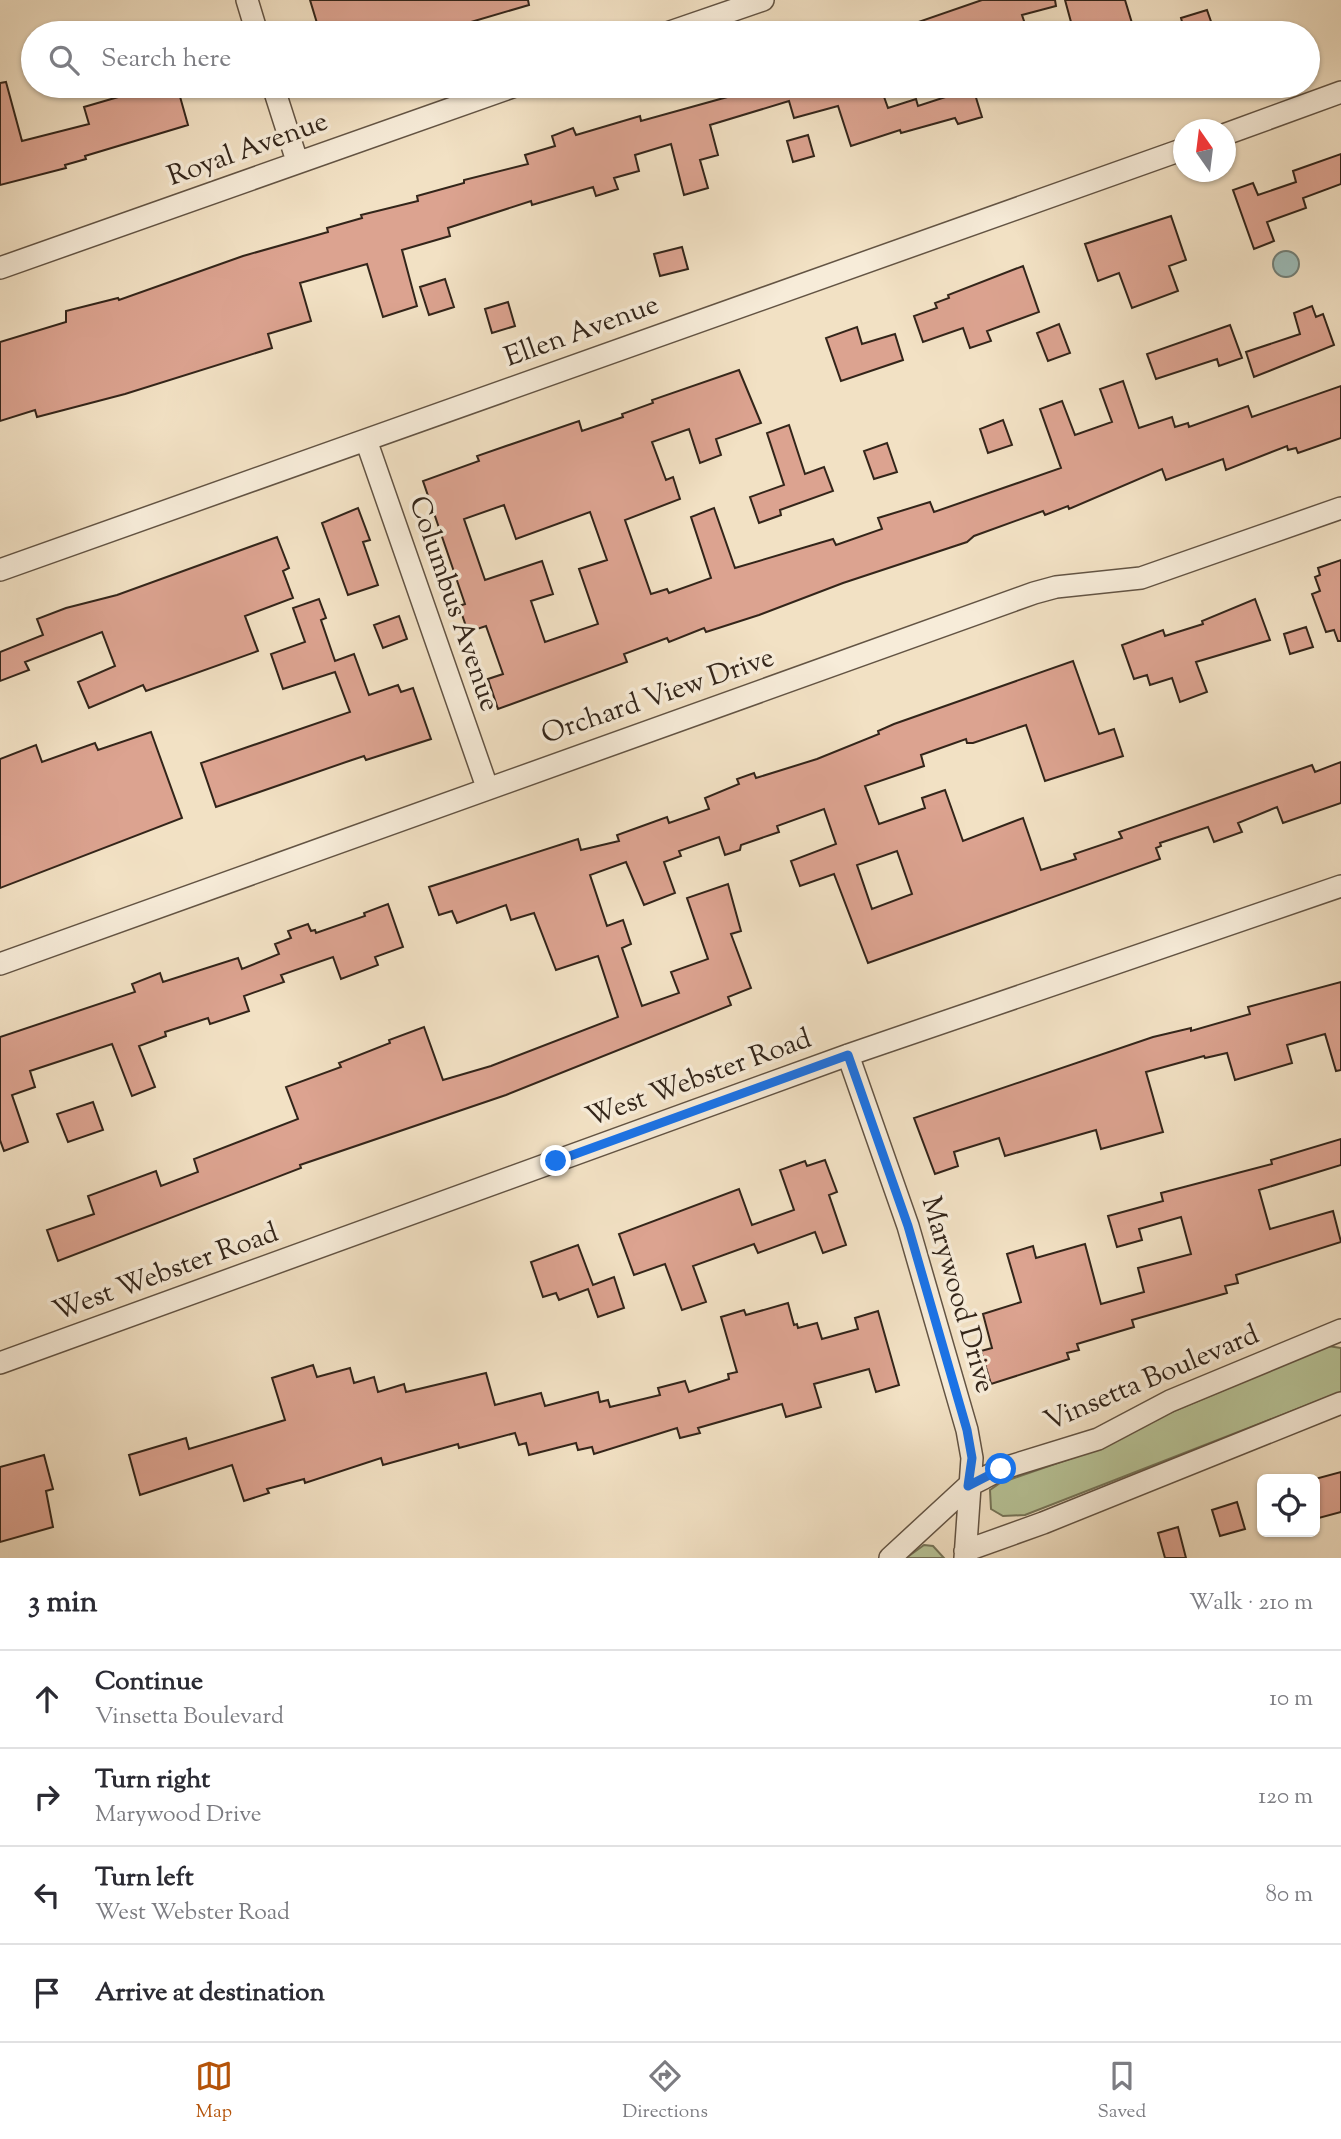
<!DOCTYPE html>
<meta charset="utf-8">
<style>
:root{--surface:#fff;--page:#f7f7f7;--text:#2b2b33;--muted:#7c7c81;--line:#e1e1e2;--accent:#b45309}
body{margin:0;font-family:"Sorts Mill Goudy",serif;background:var(--page);color:var(--text)}
.controls{position:absolute;right:21px;bottom:21px;display:grid;overflow:hidden;border-radius:10px;box-shadow:0 2px 5px #0004}
.controls button{width:63px;height:63px;display:grid;place-items:center;padding:0;border:0;border-bottom:2px solid var(--line);background:var(--surface);color:var(--text);font:35px sans-serif}
.compass{position:absolute;left:1173px;top:119px;width:63px;height:63px;border-radius:50%;background:var(--surface);box-shadow:0 2px 5px #0004;rotate:346deg}
.stop{position:absolute;width:21px;height:21px;margin:-16px;border:5px solid #1a73e8;border-radius:50%;background:#fff}
.stop.end{background:#1a73e8;border-color:#fff;box-shadow:0 2px 7px #0008}
.list{margin:0;padding:0;list-style:none}
h2{display:flex;justify-content:space-between;align-items:center;height:91px;margin:0;padding:0 28px;font-size:30px}
h2 small{font-size:23px;font-weight:400;color:var(--muted)}
.list li{display:grid;grid-template-columns:46px 1fr auto;gap:21px;align-items:center;box-sizing:border-box;height:98px;padding:0 28px;border-top:2px solid var(--line)}
.list b{display:block;font-size:26px;white-space:nowrap}
.list p{margin:0;font-size:23px;white-space:nowrap;color:var(--muted)}
.list em{font-size:23px;font-style:normal;color:var(--muted)}
.icon{flex:none;width:38px;height:38px;fill:none;stroke:currentColor;stroke-width:2;stroke-linecap:round;stroke-linejoin:round}
.map{position:relative;flex:none;width:1341px;height:1558px;overflow:hidden}
.search{position:absolute;background:var(--surface);box-shadow:0 2px 5px #0004;left:21px;right:21px;top:21px;height:77px;display:flex;align-items:center;gap:18px;box-sizing:border-box;padding:0 24px;border-radius:38px;color:var(--muted);font-size:26px}
.sheet{height:483px;background:var(--surface)}
nav{display:flex;justify-content:space-around;align-items:center;box-sizing:border-box;height:98px;border-top:2px solid var(--line);background:var(--surface);font-size:19px;color:var(--muted)}
nav a{display:grid;justify-items:center;gap:4px}
nav .on{color:var(--accent)}
.map>svg:first-child{display:block}
.green{fill:#b7c397;stroke:#757458;stroke-width:2}
.water{fill:#9cbcb9;stroke:#728079;stroke-width:2}
.building{fill:#dca390;stroke:#33251a;stroke-width:2;fill-rule:evenodd}
.lines{fill:none;stroke-linecap:round;stroke-linejoin:round}
.street-casing{stroke:#635444;stroke-width:24}
.street{stroke:#f7ecd9;stroke-width:21}
.route{stroke:#1a73e8;stroke-width:9}
.labels{text-anchor:middle;dominant-baseline:central;stroke-width:7;stroke-linejoin:round;paint-order:stroke}
.street-label{font-size:28px;fill:#33251a;stroke:#f7ecd9}
</style>
<div class="map">
<svg width="1341" height="1558" viewBox="0 0 1341 1558">
<rect width="100%" height="100%" fill="#f2e1c4"/>
<filter id="stains"><feTurbulence type="fractalNoise" baseFrequency=".00286" numOctaves="4"/><feColorMatrix values="0 0 0 0 .2 0 0 0 0 .09 0 0 0 0 .02 0 0 0 .5 -.17"/></filter>
<radialGradient id="worn" r=".72"><stop offset=".6" stop-color="#630" stop-opacity="0"/><stop offset="1" stop-color="#630" stop-opacity=".3"/></radialGradient>
<path class="green" d="M 1328,1346 L 1341,1348 L 1341,1392 L 1025,1515 L 1003,1516 L 991,1509 L 990,1490 L 1000,1483 L 1101,1448 L 1167,1414 Z
M 924,1545 L 933,1546 L 944,1558 L 906,1558 Z"/>
<path class="water" d="M1273 264a13 13 0 1 1 26 0a13 13 0 1 1-26 0Z"/>
<path class="building" d="M 310,0 L 528,0 L 529,5 L 454,27 L 456,33 L 320,33 Z
M 982,0 L 1055,0 L 1056,6 L 1022,15 L 1028,33 L 996,33 L 994,28 L 977,33 L 896,33 L 895,30 Z
M 1065,0 L 1125,0 L 1135,33 L 1074,33 Z
M 1207,10 L 1215,33 L 1185,33 L 1181,18 Z
M 6,82 L 22,141 L 89,124 L 84,107 L 156,86 L 177,86 L 188,125 L 85,156 L 86,159 L 65,165 L 66,168 L 0,185 L 0,83 Z
M 728,86 L 889,86 L 890,92 L 883,94 L 888,108 L 916,99 L 918,106 L 973,88 L 982,117 L 958,124 L 955,118 L 901,133 L 900,130 L 851,146 L 838,106 L 794,118 L 789,101 L 710,125 L 718,155 L 700,160 L 708,188 L 684,195 L 671,144 L 635,155 L 639,171 L 614,178 L 618,189 L 596,196 L 593,187 L 532,205 L 531,201 L 448,228 L 450,236 L 402,250 L 417,306 L 383,317 L 367,264 L 300,283 L 311,321 L 268,334 L 272,348 L 125,394 L 37,417 L 35,410 L 0,421 L 0,342 L 66,322 L 66,311 L 118,298 L 119,300 L 243,256 L 328,232 L 327,228 L 362,218 L 361,215 L 418,201 L 417,196 L 464,183 L 464,180 L 528,164 L 525,155 L 555,146 L 552,136 L 573,128 L 576,135 L 640,116 L 641,121 L 731,96 Z
M 808,135 L 814,156 L 793,162 L 787,141 Z
M 1341,154 L 1341,184 L 1303,198 L 1306,208 L 1267,222 L 1274,241 L 1254,249 L 1233,190 L 1253,183 L 1258,195 L 1296,182 L 1293,171 Z
M 1171,216 L 1186,260 L 1169,266 L 1178,291 L 1132,308 L 1119,273 L 1098,281 L 1085,244 Z
M 682,247 L 688,269 L 660,276 L 654,254 Z
M 1023,266 L 1039,312 L 987,331 L 991,341 L 970,348 L 963,328 L 923,342 L 914,316 L 937,308 L 935,303 L 949,298 L 948,295 Z
M 445,279 L 454,307 L 429,315 L 420,287 Z
M 508,302 L 515,326 L 492,333 L 485,309 Z
M 1312,306 L 1316,317 L 1323,314 L 1334,345 L 1254,377 L 1246,352 L 1300,334 L 1294,313 Z
M 1059,324 L 1070,353 L 1048,361 L 1037,333 Z
M 1230,325 L 1242,358 L 1219,366 L 1217,359 L 1156,379 L 1147,354 Z
M 857,327 L 862,344 L 895,334 L 903,360 L 841,381 L 826,338 Z
M 739,370 L 761,423 L 716,439 L 721,455 L 700,463 L 689,429 L 652,442 L 666,480 L 673,477 L 680,499 L 625,520 L 651,594 L 667,589 L 669,593 L 711,578 L 691,517 L 714,508 L 735,568 L 833,539 L 836,545 L 882,529 L 878,518 L 930,502 L 934,512 L 1061,468 L 1040,409 L 1062,401 L 1075,435 L 1112,422 L 1100,389 L 1123,381 L 1139,428 L 1172,417 L 1175,427 L 1188,423 L 1189,427 L 1248,406 L 1252,417 L 1341,386 L 1341,438 L 1298,453 L 1296,448 L 1288,450 L 1287,446 L 1226,470 L 1223,459 L 1166,480 L 1162,469 L 1069,509 L 1068,506 L 1045,515 L 1043,511 L 974,536 L 967,542 L 843,583 L 759,615 L 706,632 L 704,628 L 669,642 L 667,638 L 624,654 L 627,662 L 498,709 L 488,679 L 503,674 L 486,626 L 468,632 L 459,606 L 465,604 L 423,481 L 479,461 L 477,456 L 579,421 L 582,431 L 623,417 L 622,414 L 653,403 L 652,400 ZM 504,505 L 516,539 L 590,512 L 607,560 L 579,569 L 598,624 L 545,642 L 531,601 L 553,594 L 542,561 L 485,580 L 464,519 Z
M 1003,420 L 1012,445 L 988,453 L 980,429 Z
M 789,425 L 805,474 L 824,467 L 833,491 L 780,510 L 781,515 L 759,523 L 750,497 L 784,485 L 767,433 Z
M 887,443 L 897,472 L 874,479 L 864,451 Z
M 358,508 L 370,540 L 363,542 L 378,585 L 348,595 L 322,523 Z
M 277,537 L 289,568 L 283,571 L 293,598 L 245,616 L 258,651 L 146,691 L 143,685 L 89,708 L 78,682 L 115,666 L 102,632 L 25,662 L 29,670 L 0,681 L 0,652 L 43,635 L 37,619 L 66,608 L 117,595 Z
M 1341,560 L 1341,641 L 1338,641 L 1334,630 L 1326,632 L 1312,594 L 1320,591 L 1315,577 L 1320,575 L 1318,568 Z
M 319,599 L 326,618 L 321,620 L 335,661 L 354,654 L 369,695 L 398,685 L 401,692 L 413,688 L 431,739 L 366,760 L 364,756 L 349,761 L 216,807 L 201,763 L 350,712 L 335,672 L 283,689 L 271,654 L 305,642 L 293,608 Z
M 1255,599 L 1270,640 L 1196,662 L 1207,692 L 1180,702 L 1172,678 L 1150,685 L 1147,675 L 1134,679 L 1122,645 L 1163,630 L 1165,636 L 1203,624 L 1202,621 Z
M 399,616 L 407,639 L 383,648 L 374,625 Z
M 1306,627 L 1313,647 L 1290,654 L 1284,634 Z
M 1073,661 L 1099,734 L 1114,729 L 1123,756 L 1045,781 L 1026,725 L 973,743 L 967,743 L 966,739 L 921,755 L 924,766 L 865,786 L 879,824 L 925,808 L 922,798 L 945,790 L 963,841 L 1023,818 L 1041,870 L 1076,859 L 1074,854 L 1122,838 L 1119,832 L 1312,765 L 1315,772 L 1341,762 L 1341,803 L 1283,823 L 1277,807 L 1238,823 L 1242,832 L 1214,842 L 1208,827 L 1160,843 L 1161,846 L 1156,848 L 1160,859 L 868,963 L 834,874 L 800,886 L 791,861 L 836,844 L 824,809 L 777,826 L 779,832 L 741,845 L 740,850 L 725,855 L 719,837 L 679,851 L 681,856 L 664,862 L 675,893 L 644,905 L 626,862 L 590,875 L 607,926 L 623,920 L 631,944 L 622,948 L 642,1006 L 679,993 L 671,972 L 708,959 L 687,898 L 728,884 L 741,931 L 731,934 L 751,988 L 728,997 L 731,1005 L 506,1095 L 300,1165 L 301,1168 L 58,1261 L 47,1230 L 94,1214 L 88,1196 L 156,1171 L 161,1186 L 198,1172 L 194,1159 L 298,1119 L 286,1087 L 341,1067 L 339,1063 L 390,1043 L 389,1040 L 424,1027 L 443,1080 L 491,1066 L 618,1017 L 598,956 L 556,970 L 534,913 L 511,920 L 506,905 L 457,923 L 452,911 L 439,915 L 429,887 L 578,839 L 581,850 L 619,841 L 617,835 L 634,829 L 667,817 L 669,823 L 709,809 L 705,798 L 739,784 L 737,779 L 754,773 L 756,778 L 817,759 L 879,734 L 878,731 L 894,724 ZM 897,851 L 912,894 L 872,909 L 857,865 Z
M 151,732 L 182,818 L 0,888 L 0,759 L 36,745 L 42,762 L 95,743 L 98,750 Z
M 388,904 L 403,947 L 375,957 L 378,965 L 341,979 L 333,957 L 281,975 L 284,982 L 244,996 L 249,1011 L 210,1024 L 208,1018 L 165,1032 L 166,1036 L 139,1046 L 155,1087 L 132,1096 L 112,1044 L 30,1071 L 35,1087 L 12,1095 L 28,1142 L 4,1151 L 0,1140 L 0,1037 L 135,992 L 132,984 L 160,973 L 163,982 L 238,958 L 242,969 L 279,954 L 275,944 L 291,938 L 288,931 L 308,924 L 311,931 L 315,930 L 316,933 L 365,916 L 364,913 Z
M 1341,982 L 1341,1070 L 1336,1071 L 1325,1034 L 1287,1045 L 1292,1063 L 1235,1080 L 1227,1053 L 1205,1058 L 1204,1056 L 1146,1072 L 1163,1132 L 1101,1149 L 1096,1130 L 1005,1156 L 999,1138 L 954,1152 L 958,1166 L 935,1174 L 914,1118 L 1153,1037 L 1191,1028 L 1191,1031 L 1250,1014 L 1248,1007 Z
M 93,1102 L 103,1130 L 68,1142 L 57,1114 Z
M 1341,1139 L 1341,1165 L 1259,1190 L 1270,1229 L 1333,1211 L 1341,1242 L 1236,1275 L 1238,1283 L 1225,1286 L 1227,1293 L 1132,1320 L 1134,1327 L 1077,1344 L 1079,1350 L 1067,1353 L 1069,1359 L 991,1384 L 981,1351 L 992,1348 L 983,1314 L 1021,1302 L 1007,1254 L 1033,1246 L 1036,1258 L 1085,1244 L 1101,1304 L 1144,1292 L 1138,1268 L 1191,1254 L 1181,1217 L 1139,1229 L 1142,1240 L 1117,1247 L 1108,1216 L 1163,1201 L 1161,1193 L 1272,1164 L 1271,1160 Z
M 825,1160 L 837,1192 L 829,1195 L 846,1245 L 823,1253 L 815,1232 L 758,1253 L 754,1244 L 693,1266 L 706,1302 L 682,1310 L 665,1264 L 634,1275 L 619,1234 L 739,1189 L 752,1225 L 794,1210 L 780,1170 L 805,1161 L 807,1166 Z
M 578,1245 L 593,1285 L 614,1277 L 624,1308 L 598,1317 L 588,1289 L 559,1300 L 556,1293 L 543,1297 L 531,1262 Z
M 788,1303 L 794,1325 L 797,1324 L 798,1328 L 817,1323 L 822,1339 L 858,1329 L 855,1318 L 878,1311 L 899,1385 L 876,1392 L 869,1369 L 814,1384 L 821,1407 L 786,1417 L 782,1404 L 698,1428 L 700,1433 L 680,1438 L 677,1428 L 594,1454 L 592,1447 L 578,1450 L 576,1443 L 529,1455 L 526,1443 L 519,1445 L 515,1433 L 459,1448 L 458,1444 L 383,1465 L 381,1458 L 305,1483 L 304,1479 L 267,1489 L 269,1493 L 244,1501 L 232,1465 L 140,1495 L 129,1455 L 186,1438 L 189,1449 L 285,1420 L 272,1378 L 313,1365 L 317,1377 L 350,1368 L 354,1383 L 374,1377 L 378,1392 L 404,1384 L 406,1392 L 486,1373 L 495,1405 L 541,1393 L 545,1406 L 598,1392 L 600,1402 L 608,1400 L 610,1407 L 660,1395 L 658,1388 L 685,1381 L 689,1392 L 729,1379 L 728,1374 L 737,1372 L 721,1317 L 744,1310 L 746,1315 Z
M 44,1455 L 53,1489 L 46,1491 L 53,1527 L 0,1542 L 0,1467 Z
M 1341,1472 L 1341,1512 L 1315,1519 L 1315,1479 Z
M 1237,1502 L 1245,1529 L 1220,1536 L 1212,1510 Z
M 1178,1527 L 1186,1558 L 1165,1558 L 1158,1533 Z"/>
<g class="lines">
<defs>
<path id="street" d="M 247,0 L 257,33
M 667,33 L 763,0
M 273,86 L 297,161
M 1226,134 L 1341,92
M 0,268 L 515,86
M 366,440 L 487,787
M 0,570 L 1184,149
M 0,964 L 1034,593 L 1056,587 L 1141,578 L 1341,508
M 848,1055 L 908,1226 L 967,1430 L 972,1458 L 965,1558
M 0,1363 L 848,1055 L 1341,886
M 965,1551 L 1043,1523 L 1341,1403
M 890,1558 L 968,1486 L 984,1478 L 1001,1469 L 1098,1439 L 1170,1401 L 1341,1330"/>
</defs>
<use href="#street" class="street-casing"/>
<use href="#street" class="street"/>
</g>
<g class="lines">
<path class="route" d="M 556,1161 L 848,1055 L 908,1226 L 967,1430 L 972,1458 L 968,1486 L 1001,1469"/>
</g>
<g class="labels">
<g class="street-label">
<text transform="translate(248 150) rotate(-20)">Royal Avenue</text>
<text transform="translate(582 332) rotate(-20)">Ellen Avenue</text>
<text transform="translate(453 604) rotate(71)">Columbus Avenue</text>
<text transform="translate(658 697) rotate(-19)">Orchard View Drive</text>
<text transform="translate(699 1079) rotate(-20)">West Webster Road</text>
<text transform="translate(166 1273) rotate(-20)">West Webster Road</text>
<text transform="translate(957 1295) rotate(74)">Marywood Drive</text>
<text transform="translate(1152 1379) rotate(-23)">Vinsetta Boulevard</text>
</g>
</g>
<rect width="100%" height="100%" filter="url(#stains)"/>
<rect width="100%" height="100%" fill="url(#worn)"/>
</svg>
<div class="controls">
<button><svg class="icon" aria-label="locate" viewBox="0 0 24 24"><circle cx="12" cy="12" r="6"/><path d="M12 2v4M12 18v4M2 12h4M18 12h4"/></svg></button>
</div>
<svg class="compass" viewBox="-18 -18 36 36"><path d="M0-13l5 13h-10z" fill="#e53935"/><path d="M0 13l5-13h-10z" fill="#7c7c81"/></svg>
<div class="stop" style="left:1001px;top:1469px"></div>
<div class="stop end" style="left:556px;top:1161px"></div>
<div class="search"><svg class="icon" aria-label="search" viewBox="0 0 24 24"><circle cx="10" cy="10" r="6"/><path d="M15 15l6 6"/></svg>Search here</div>
</div>
<section class="sheet">
<h2>3 min<small>Walk · 210 m</small></h2>
<ul class="list">
<li><svg class="icon" aria-label="ahead" viewBox="0 0 24 24"><path d="M12 20V5M6 11l6-6 6 6"/></svg><div><b>Continue</b><p>Vinsetta Boulevard</p></div><em>10 m</em></li>
<li><svg class="icon" aria-label="right" viewBox="0 0 24 24"><path d="M7 20v-9h11M14 6l5 5-5 5"/></svg><div><b>Turn right</b><p>Marywood Drive</p></div><em>120 m</em></li>
<li><svg class="icon" aria-label="left" viewBox="0 0 24 24"><path d="M17 20v-9H6M10 6l-5 5 5 5"/></svg><div><b>Turn left</b><p>West Webster Road</p></div><em>80 m</em></li>
<li><svg class="icon" aria-label="arrive" viewBox="0 0 24 24"><path d="M6 21V4h12l-3 4 3 4H6"/></svg><div><b>Arrive at destination</b></div></li>
</ul>
</section>
<nav>
<a class="on"><svg class="icon" aria-label="map" viewBox="0 0 24 24"><path d="M3 6l6-2 6 2 6-2v14l-6 2-6-2-6 2zM9 4v14M15 6v14"/></svg>Map</a>
<a><svg class="icon" aria-label="directions" viewBox="0 0 24 24"><path d="M12 3l9 9-9 9-9-9zM9 14v-3h6M13 9l2 2-2 2"/></svg>Directions</a>
<a><svg class="icon" aria-label="saved" viewBox="0 0 24 24"><path d="M7 4h10v16l-5-4-5 4z"/></svg>Saved</a>
</nav>
